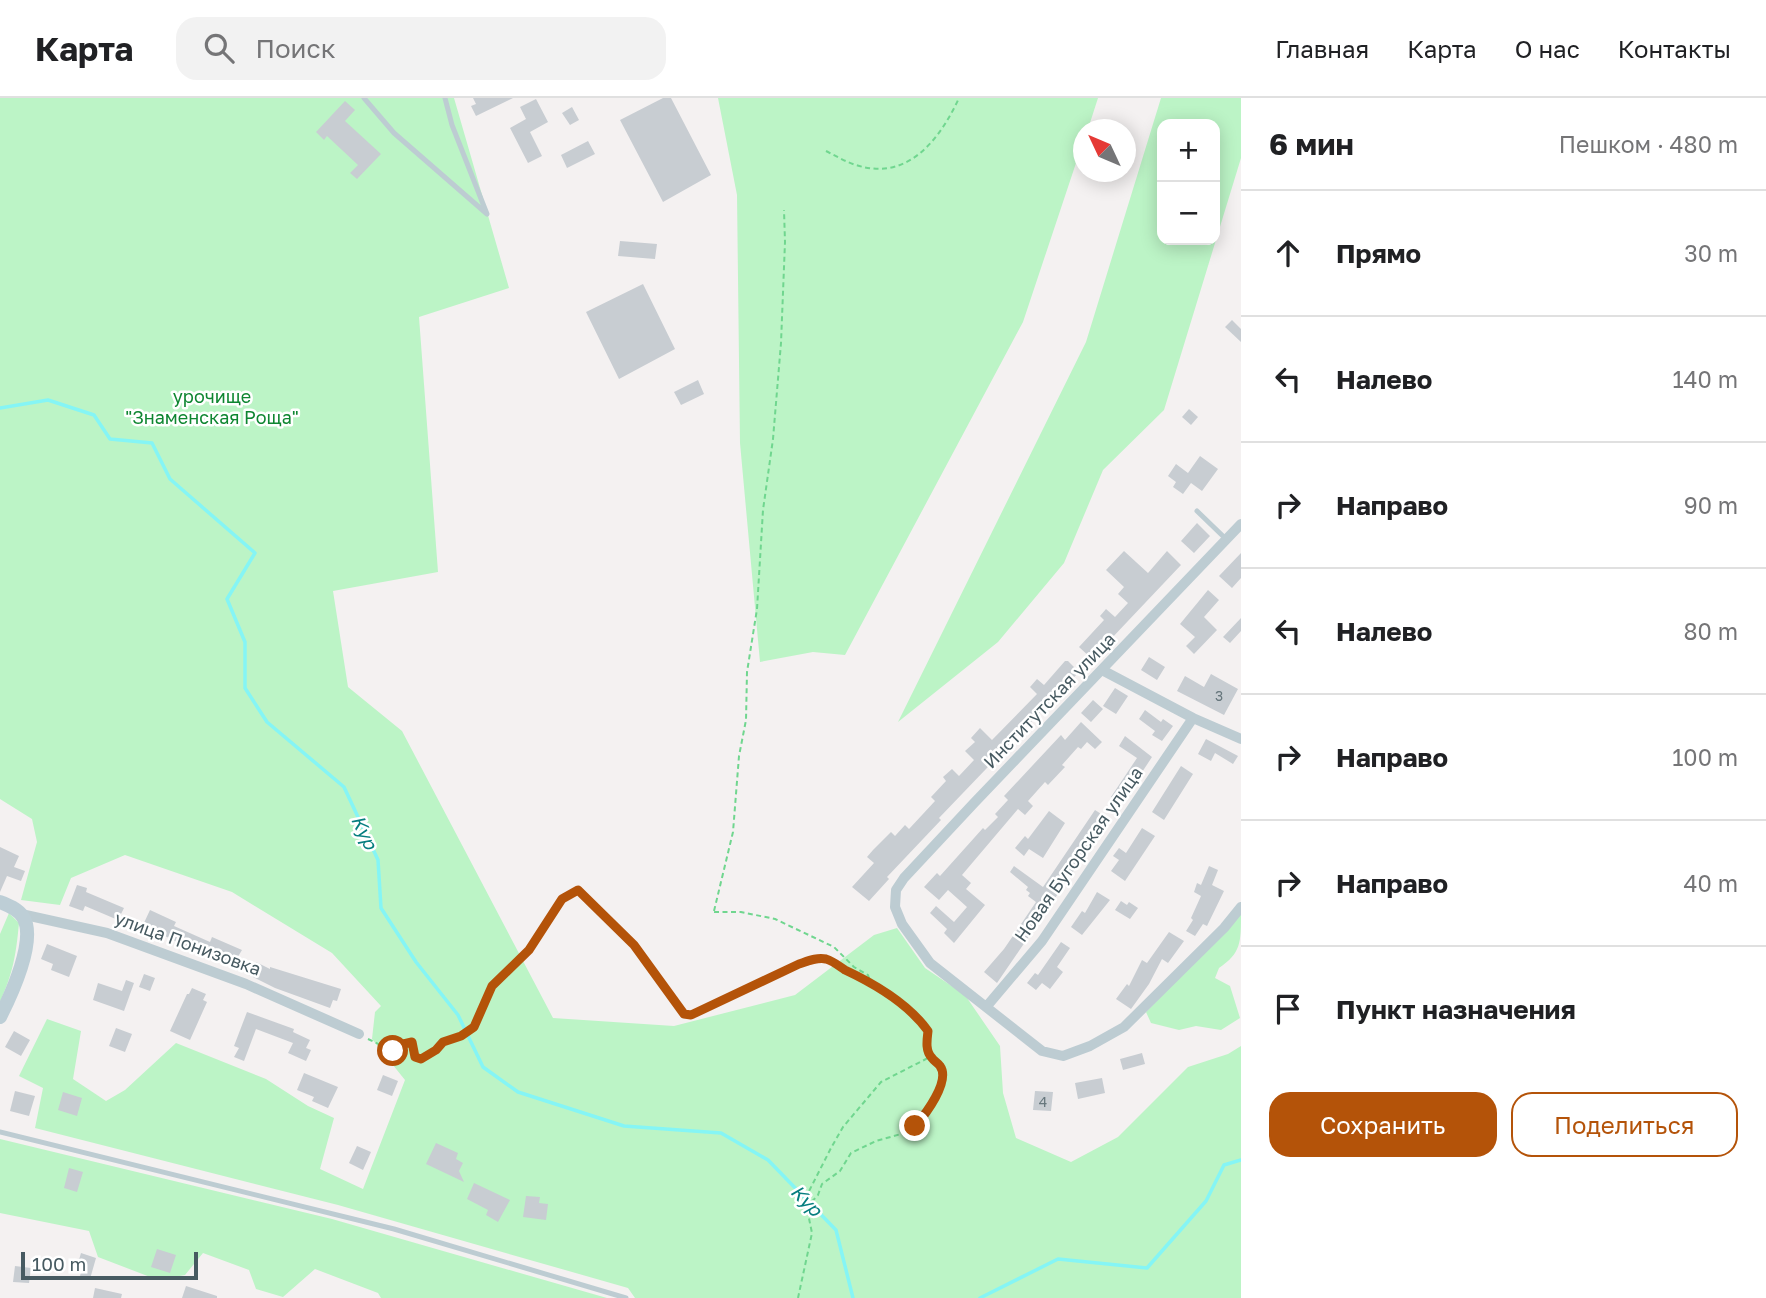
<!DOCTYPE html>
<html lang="ru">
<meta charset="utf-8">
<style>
:root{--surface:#fff;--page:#f2f2f2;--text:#202124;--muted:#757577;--line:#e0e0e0;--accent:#b45309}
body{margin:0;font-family:"Golos Text",sans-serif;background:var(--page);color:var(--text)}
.controls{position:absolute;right:21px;top:21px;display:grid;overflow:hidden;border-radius:14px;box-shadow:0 4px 18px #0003}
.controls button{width:63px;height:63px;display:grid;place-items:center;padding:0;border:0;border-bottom:2px solid var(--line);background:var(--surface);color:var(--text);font:35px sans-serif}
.compass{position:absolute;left:1073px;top:21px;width:63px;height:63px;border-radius:50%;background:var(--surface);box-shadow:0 4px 18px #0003;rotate:314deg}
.scale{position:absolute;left:21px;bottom:18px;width:177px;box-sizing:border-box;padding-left:7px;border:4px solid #475a61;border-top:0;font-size:19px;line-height:24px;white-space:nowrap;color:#475a61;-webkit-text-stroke:5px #fff;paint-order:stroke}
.stop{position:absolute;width:21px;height:21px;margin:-16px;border:5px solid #b45309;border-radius:50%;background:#fff}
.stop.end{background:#b45309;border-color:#fff;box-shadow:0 2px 7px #0008}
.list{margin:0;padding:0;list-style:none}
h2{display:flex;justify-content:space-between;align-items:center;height:91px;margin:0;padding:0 28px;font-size:30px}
h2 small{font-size:23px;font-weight:400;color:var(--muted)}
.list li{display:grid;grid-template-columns:46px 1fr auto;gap:21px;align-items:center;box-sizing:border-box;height:126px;padding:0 28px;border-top:2px solid var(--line)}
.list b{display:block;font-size:26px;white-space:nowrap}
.list em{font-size:23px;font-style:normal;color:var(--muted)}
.actions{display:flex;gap:14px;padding:21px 28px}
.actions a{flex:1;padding:16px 0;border:2px solid var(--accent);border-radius:21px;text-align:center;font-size:24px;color:var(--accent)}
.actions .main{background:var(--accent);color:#fff}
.icon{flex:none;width:38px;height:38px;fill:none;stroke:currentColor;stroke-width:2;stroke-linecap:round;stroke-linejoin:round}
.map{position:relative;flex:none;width:1241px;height:1200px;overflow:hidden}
header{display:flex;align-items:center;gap:42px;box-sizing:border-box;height:98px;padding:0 35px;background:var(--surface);border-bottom:2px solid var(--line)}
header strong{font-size:33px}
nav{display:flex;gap:38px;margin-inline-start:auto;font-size:24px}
.search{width:490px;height:63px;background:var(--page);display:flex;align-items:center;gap:18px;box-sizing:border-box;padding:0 24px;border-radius:21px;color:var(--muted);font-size:26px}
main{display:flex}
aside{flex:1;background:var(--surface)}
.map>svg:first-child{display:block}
.green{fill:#bcf4c6;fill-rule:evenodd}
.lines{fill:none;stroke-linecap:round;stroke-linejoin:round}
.stream{stroke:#85f5f5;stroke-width:3.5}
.building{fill:#c8cdd2}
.path{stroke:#70d68f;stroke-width:2;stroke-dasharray:5 3.5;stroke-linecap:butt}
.service{stroke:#bdccd2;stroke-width:5}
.minor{stroke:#bdccd2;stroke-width:10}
.secondary{stroke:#bdced6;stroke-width:14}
.route{stroke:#b45309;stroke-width:9}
.labels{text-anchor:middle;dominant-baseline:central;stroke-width:5;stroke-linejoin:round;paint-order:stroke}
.number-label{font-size:14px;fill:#67777d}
.park-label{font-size:18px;fill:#0e8631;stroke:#fff}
.street-label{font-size:18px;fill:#475a61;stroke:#fff}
.water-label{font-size:19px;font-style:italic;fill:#067e7f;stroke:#fff}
</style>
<header>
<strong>Карта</strong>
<div class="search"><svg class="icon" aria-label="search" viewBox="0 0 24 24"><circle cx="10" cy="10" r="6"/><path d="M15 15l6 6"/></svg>Поиск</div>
<nav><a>Главная</a><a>Карта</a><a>О нас</a><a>Контакты</a></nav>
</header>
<main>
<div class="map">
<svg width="1241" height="1200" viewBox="0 0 1241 1200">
<rect width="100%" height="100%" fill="#f4f1f1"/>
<path class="green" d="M 0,0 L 454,0 L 509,190 L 419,219 L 438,474 L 333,493 L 348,589 L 402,633 L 553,920 L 674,928 L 795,897 L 874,837 L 897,830 L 925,870 L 965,897 L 1000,948 L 1003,995 L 1016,1040 L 1071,1064 L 1118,1039 L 1188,969 L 1228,956 L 1241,948 L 1241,1200 L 635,1200 L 628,1190 L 338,1107 L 35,1030 L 43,990 L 19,978 L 47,921 L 81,933 L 73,981 L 106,1003 L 125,992 L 176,945 L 266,981 L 308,1008 L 334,1020 L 320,1071 L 363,1091 L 405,982 L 372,941 L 375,914 L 381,908 L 332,855 L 232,794 L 125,757 L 71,780 L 60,807 L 21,802 L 37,744 L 32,721 L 0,701 Z
M 718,0 L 1098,0 L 1088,31 L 1084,32 L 1083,44 L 1023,224 L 845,557 L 813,554 L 760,564 L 740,345 L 737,97 Z
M 1161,0 L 1241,0 L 1241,60 L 1164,312 L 1103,372 L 1064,465 L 998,544 L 898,624 L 1086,244 ZM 1162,26 L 1215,26 L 1215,142 L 1162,142 Z
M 9,815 L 19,825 C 16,857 13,875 0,904 L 0,836 Z
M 1241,815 C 1241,845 1241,855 1219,870 L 1215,880 L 1230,888 L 1240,920 L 1221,932 L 1196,928 L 1179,932 L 1151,925 L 1146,914 Z
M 0,1041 L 332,1121 L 607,1200 L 381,1200 L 378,1195 L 315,1171 L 283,1199 L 256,1191 L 249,1172 L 203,1155 L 185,1177 L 158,1182 L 98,1159 L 89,1133 L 0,1115 Z"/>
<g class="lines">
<path class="stream" d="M 0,310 L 48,302 L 94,317 L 110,341 L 152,345 L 170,381 L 255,455 L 227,501 L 245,544 L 245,590 L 267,624 L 344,689 L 378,762 L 381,810 L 416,864 L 458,917 L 483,969 L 518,994 L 624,1028 L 721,1035 L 768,1062 L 836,1132 L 853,1200
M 980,1200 L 1058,1161 L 1147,1170 L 1206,1103 L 1224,1067 L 1241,1062"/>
</g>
<path class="building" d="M 473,0 L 513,0 L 476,18 L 471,8 L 476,6 Z
M 663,0 L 671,0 L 711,77 L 663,104 L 620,22 Z
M 536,1 L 548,24 L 530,34 L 542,58 L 528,65 L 510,30 L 526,21 L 520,9 Z
M 345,3 L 355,12 L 345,23 L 381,56 L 357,81 L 350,75 L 358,67 L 327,38 L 324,42 L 316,34 Z
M 572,9 L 579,22 L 570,27 L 562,15 Z
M 588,43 L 595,56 L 567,70 L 561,57 Z
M 620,143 L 657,146 L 655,161 L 618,158 Z
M 643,186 L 675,251 L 619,281 L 586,214 Z
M 1232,222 L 1241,231 L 1241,244 L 1225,229 Z
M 698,282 L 704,296 L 681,307 L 674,294 Z
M 1189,311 L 1198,319 L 1191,327 L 1182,319 Z
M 1200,358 L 1218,371 L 1202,393 L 1191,385 L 1183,396 L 1173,389 L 1176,384 L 1168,378 L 1176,366 L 1188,375 Z
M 1197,425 L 1210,438 L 1194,455 L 1181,443 Z
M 1124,453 L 1148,475 L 1167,453 L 1181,467 L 1092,561 L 1079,549 L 1104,522 L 1100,518 L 1106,511 L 1115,519 L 1128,505 L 1118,496 L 1124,489 L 1106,472 Z
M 1241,455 L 1241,480 L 1232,490 L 1219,478 Z
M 1208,492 L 1219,502 L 1204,519 L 1217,532 L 1194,556 L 1186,548 L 1195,539 L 1180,526 Z
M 1241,520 L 1241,533 L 1230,545 L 1223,539 Z
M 1149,559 L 1165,569 L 1157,582 L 1141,572 Z
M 1065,563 L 1068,563 L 1079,574 L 939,720 L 941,722 L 887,779 L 889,781 L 869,803 L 852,789 L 874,765 L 867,759 L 873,752 L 891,734 L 895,738 L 905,727 L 909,731 L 935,703 L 931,699 L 946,683 L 943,679 L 952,671 L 959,678 L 974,662 L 965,653 L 975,644 L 971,640 L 980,630 L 992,642 L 1037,596 L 1030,589 L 1037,581 L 1044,587 Z
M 1211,576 L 1238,591 L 1224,617 L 1177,593 L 1185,578 L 1204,589 Z
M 1115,590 L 1128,598 L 1116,616 L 1103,608 Z
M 1093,602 L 1103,611 L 1091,624 L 1081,615 Z
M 1145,612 L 1161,624 L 1163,621 L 1173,628 L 1162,643 L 1152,637 L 1155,633 L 1139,621 Z
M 1081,624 L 1102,644 L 1095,651 L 1087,644 L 1081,651 L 1078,649 L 1062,667 L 1065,669 L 1048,687 L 1045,684 L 1028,703 L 1033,708 L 1025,717 L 1018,711 L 962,777 L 971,785 L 966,791 L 985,807 L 954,845 L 944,835 L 947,831 L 930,815 L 936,808 L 954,824 L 967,809 L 948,792 L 939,802 L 924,789 L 937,775 L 940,778 L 983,730 L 985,732 L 998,719 L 995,716 L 1008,702 L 1004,698 L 1061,637 L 1065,642 Z
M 1125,638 L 1152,659 L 1121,706 L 1111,699 L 1137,660 L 1119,648 Z
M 1206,641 L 1238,658 L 1233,666 L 1215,655 L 1211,663 L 1198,656 Z
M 1181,668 L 1193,676 L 1164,722 L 1152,714 Z
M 1095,712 L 1109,721 L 997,885 L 984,874 L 1004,851 L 1036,804 L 1028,798 L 1030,795 L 1026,792 L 1028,789 L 1010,774 L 1014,768 L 1043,789 Z
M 1049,713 L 1065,725 L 1043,760 L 1029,751 L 1024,758 L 1015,750 L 1025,738 L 1028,741 Z
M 1142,730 L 1155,738 L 1125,783 L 1111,773 L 1119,762 L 1113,758 L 1119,750 L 1126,755 Z
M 0,749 L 19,758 L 14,769 L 25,773 L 21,783 L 7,778 L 0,794 Z
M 1209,768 L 1218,772 L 1212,787 L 1224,793 L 1207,828 L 1203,826 L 1195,838 L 1186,833 L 1193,822 L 1191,820 L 1201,798 L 1194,794 L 1197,785 L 1201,787 Z
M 77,787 L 87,790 L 86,794 L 124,810 L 118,822 L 85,808 L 83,813 L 69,808 Z
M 1097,794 L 1110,802 L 1082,837 L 1071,829 L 1082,813 L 1085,815 Z
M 1121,803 L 1127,807 L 1129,804 L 1138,810 L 1130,821 L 1115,812 Z
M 150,812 L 176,824 L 174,828 L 210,844 L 212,839 L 242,852 L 236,862 L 228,857 L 226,862 L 197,850 L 195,853 L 143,827 Z
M 1169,834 L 1184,843 L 1168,865 L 1162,861 L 1149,886 L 1131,911 L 1116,901 L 1127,886 L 1129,888 L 1142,862 L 1147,865 Z
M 1061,844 L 1070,850 L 1057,869 L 1063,874 L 1050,891 L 1042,885 L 1036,892 L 1027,885 L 1035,875 L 1038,877 Z
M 47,846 L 77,858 L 69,879 L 51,872 L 53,866 L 41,861 Z
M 256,864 L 270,871 L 270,869 L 341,891 L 337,903 L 333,902 L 330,910 L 275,890 L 249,877 Z
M 144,876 L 155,880 L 150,893 L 139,889 Z
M 126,882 L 134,885 L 124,913 L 93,902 L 98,885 L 122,893 Z
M 192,890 L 206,896 L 203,902 L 207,904 L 190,942 L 170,933 L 187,896 L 189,896 Z
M 247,914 L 294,931 L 293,934 L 310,942 L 306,950 L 311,952 L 306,963 L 288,955 L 293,945 L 256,931 L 244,963 L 234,959 L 239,950 L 234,948 Z
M 116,930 L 132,936 L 125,954 L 109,948 Z
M 14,933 L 30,942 L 21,958 L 5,949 Z
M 1142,955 L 1145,966 L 1123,972 L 1120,961 Z
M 304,975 L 338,989 L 328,1010 L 312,1003 L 314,999 L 297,992 Z
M 383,977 L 398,983 L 392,998 L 377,992 Z
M 1102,980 L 1105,995 L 1078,1001 L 1075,985 Z
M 15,993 L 35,998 L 29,1018 L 10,1013 Z
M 1035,993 L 1053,994 L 1051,1013 L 1033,1012 Z
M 63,994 L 82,1000 L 77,1018 L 58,1012 Z
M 436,1045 L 458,1055 L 456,1061 L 463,1065 L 459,1073 L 464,1084 L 426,1066 Z
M 357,1048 L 371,1054 L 363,1072 L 349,1065 Z
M 69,1070 L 83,1074 L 77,1094 L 64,1090 Z
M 474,1085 L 510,1102 L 498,1124 L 486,1117 L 488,1112 L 467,1101 Z
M 526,1098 L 540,1099 L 539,1105 L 548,1106 L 546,1122 L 523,1119 Z
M 157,1151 L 176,1157 L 170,1175 L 151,1169 Z
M 81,1155 L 96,1160 L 90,1181 L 80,1178 L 81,1174 L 76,1172 Z
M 15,1168 L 31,1170 L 29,1185 L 13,1184 Z
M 186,1188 L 217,1198 L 217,1200 L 182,1200 Z
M 95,1190 L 122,1196 L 121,1200 L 93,1200 Z"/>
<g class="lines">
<path class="path" d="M 826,53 C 836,58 846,64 856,67 C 908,84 940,41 959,0
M 714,813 L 733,734 L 739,658 L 746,622 L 747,574 L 757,511 L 763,412 L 773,341 L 781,245 L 785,144 L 784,112
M 714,814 L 741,814 L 775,821 L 834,849 L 854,869 L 868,877 L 870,883
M 368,941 L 393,953 L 399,947 L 412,944 L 415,959 L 421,961 L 436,952 L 443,944 L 461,938 L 474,929 L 492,888 L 529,852 L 562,801 L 578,792 L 634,847 L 684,916 L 691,917 L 704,909 C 729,898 754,887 778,876 C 790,870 804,861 818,861 C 837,860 921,914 927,932 C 930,940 927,950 930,959 L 881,984 L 843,1029 L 831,1050 L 805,1101 L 812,1135 L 798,1200
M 806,1110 L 818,1097 L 822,1086 L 840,1073 L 851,1055 L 876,1043 L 901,1036 L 915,1028 L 927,1013 L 941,986 L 941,970 L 930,959"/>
<path class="service" d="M 364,0 L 394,35 L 487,116 L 452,27 L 445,0
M 1197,413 L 1227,442
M 0,1034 L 394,1131 L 626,1200"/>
<path class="minor" d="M 1241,426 L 975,704 L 904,780 L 896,792 L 895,809 L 902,826 L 930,865 L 1042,953 L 1063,958 L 1090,948 L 1124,929 L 1224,830 L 1241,809
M 1102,572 L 1193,620 L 1241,641
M 21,816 L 107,835 L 246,886 L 359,936
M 987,908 L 1042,843 L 1193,620"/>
<path class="secondary" d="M 0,804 C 8,807 18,811 23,819 C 37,841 11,897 0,919"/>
</g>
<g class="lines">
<path class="route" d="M 393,953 L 399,947 L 412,944 L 415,959 L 421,961 L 436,952 L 443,944 L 461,938 L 474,929 L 492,888 L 529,852 L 562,801 L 578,792 L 634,847 L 684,916 L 691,917 L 799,866 C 808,863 817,859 826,861 C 833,863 839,868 845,872 C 875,886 908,905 928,933 C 927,942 925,953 932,960 C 934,963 938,965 940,968 C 951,983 925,1017 915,1028"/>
</g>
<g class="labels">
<g class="number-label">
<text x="1219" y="597">3</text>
<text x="1043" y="1003">4</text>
</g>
<g class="park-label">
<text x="212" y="298">урочище<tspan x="212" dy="21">"Знаменская Роща"</tspan></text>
</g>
<g class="street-label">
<text transform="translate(1049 602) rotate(-46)">Институтская улица</text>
<text transform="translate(1078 756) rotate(-55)">Новая Бугорская улица</text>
<text transform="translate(188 845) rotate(20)">улица Понизовка</text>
</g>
<g class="water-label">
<text transform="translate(365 734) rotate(65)">Кур</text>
<text transform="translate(807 1102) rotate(46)">Кур</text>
</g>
</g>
</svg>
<div class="controls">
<button>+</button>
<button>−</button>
</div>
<svg class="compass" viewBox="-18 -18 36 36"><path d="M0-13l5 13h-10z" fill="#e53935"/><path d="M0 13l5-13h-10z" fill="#757577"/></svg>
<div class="scale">100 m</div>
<div class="stop" style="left:393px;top:953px"></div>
<div class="stop end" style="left:915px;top:1028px"></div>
</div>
<aside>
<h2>6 мин<small>Пешком · 480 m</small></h2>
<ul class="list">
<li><svg class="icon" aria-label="ahead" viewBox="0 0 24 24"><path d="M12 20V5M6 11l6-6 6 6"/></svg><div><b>Прямо</b></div><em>30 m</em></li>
<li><svg class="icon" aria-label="left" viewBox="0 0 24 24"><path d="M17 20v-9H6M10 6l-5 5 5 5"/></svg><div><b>Налево</b></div><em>140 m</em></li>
<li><svg class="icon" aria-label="right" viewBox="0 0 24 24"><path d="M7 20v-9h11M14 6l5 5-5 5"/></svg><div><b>Направо</b></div><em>90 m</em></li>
<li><svg class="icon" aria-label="left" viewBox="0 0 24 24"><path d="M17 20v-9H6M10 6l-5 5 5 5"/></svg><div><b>Налево</b></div><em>80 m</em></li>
<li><svg class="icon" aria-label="right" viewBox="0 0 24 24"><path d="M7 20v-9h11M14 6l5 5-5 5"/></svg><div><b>Направо</b></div><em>100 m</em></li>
<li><svg class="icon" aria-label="right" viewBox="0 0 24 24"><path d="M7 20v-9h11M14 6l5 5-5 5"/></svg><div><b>Направо</b></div><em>40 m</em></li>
<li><svg class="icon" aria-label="arrive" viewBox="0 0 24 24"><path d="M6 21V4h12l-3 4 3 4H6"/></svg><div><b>Пункт назначения</b></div></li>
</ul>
<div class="actions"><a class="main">Сохранить</a><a>Поделиться</a></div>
</aside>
</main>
